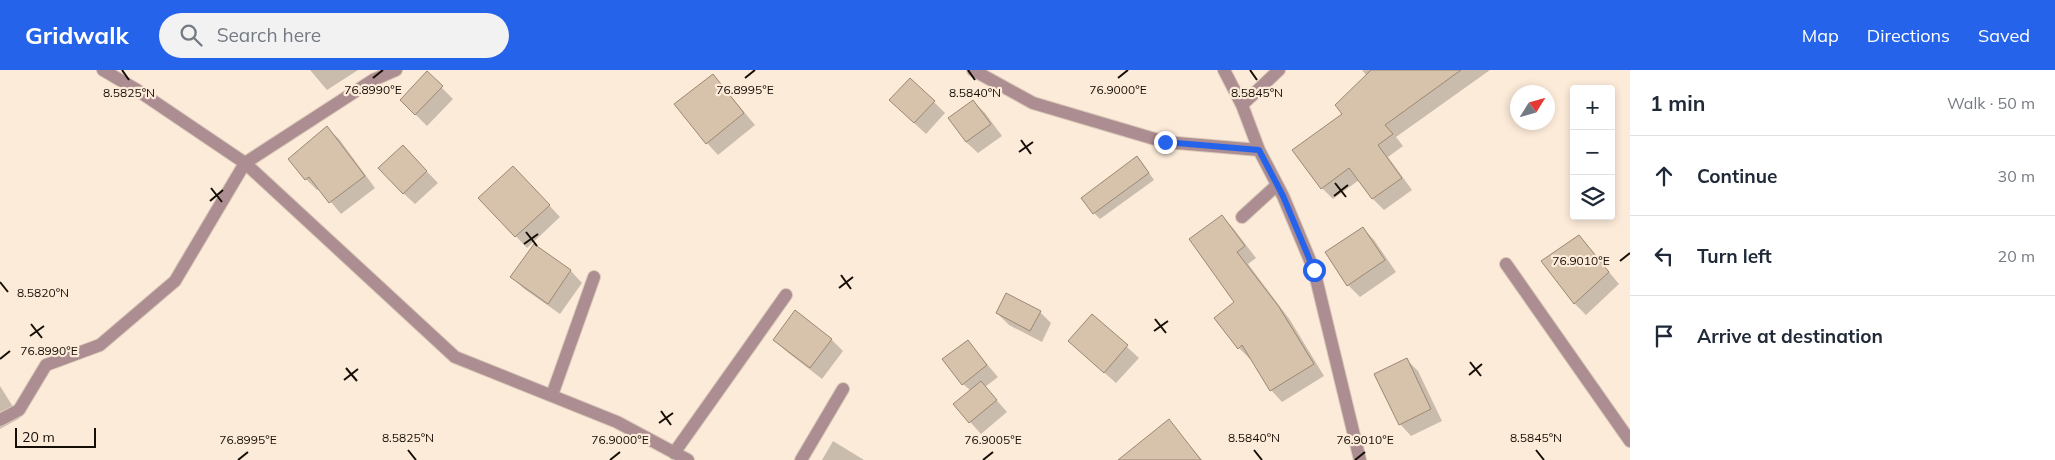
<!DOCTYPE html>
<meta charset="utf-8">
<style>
:root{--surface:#fff;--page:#f2f2f3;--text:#1f2937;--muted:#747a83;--line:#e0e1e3;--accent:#2563eb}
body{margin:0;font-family:Mulish,sans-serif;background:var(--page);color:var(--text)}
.controls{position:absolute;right:15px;top:15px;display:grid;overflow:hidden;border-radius:5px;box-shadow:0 2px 8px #0003}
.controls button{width:45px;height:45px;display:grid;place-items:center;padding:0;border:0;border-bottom:1px solid var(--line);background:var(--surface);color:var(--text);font:25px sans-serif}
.compass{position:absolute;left:1510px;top:15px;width:45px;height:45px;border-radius:50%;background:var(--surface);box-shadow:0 2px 8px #0003;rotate:53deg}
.scale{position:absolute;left:15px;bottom:12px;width:81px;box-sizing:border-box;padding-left:5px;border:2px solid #150e06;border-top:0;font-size:14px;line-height:18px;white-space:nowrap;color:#150e06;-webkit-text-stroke:4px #fdebd9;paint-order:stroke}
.stop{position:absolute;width:15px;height:15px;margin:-11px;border:4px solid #2563eb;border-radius:50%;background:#fff}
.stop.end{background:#2563eb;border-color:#fff;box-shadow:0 1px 5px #0008}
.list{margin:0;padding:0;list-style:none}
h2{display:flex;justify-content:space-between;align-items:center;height:65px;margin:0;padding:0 20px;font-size:21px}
h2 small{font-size:16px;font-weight:400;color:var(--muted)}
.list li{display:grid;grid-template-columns:32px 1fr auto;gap:15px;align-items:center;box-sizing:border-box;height:80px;padding:0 20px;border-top:1px solid var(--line)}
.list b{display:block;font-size:19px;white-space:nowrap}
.list em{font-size:16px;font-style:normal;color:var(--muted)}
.icon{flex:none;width:28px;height:28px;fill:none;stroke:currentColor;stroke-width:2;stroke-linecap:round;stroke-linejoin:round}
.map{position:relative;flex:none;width:1630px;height:390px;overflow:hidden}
header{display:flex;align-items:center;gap:30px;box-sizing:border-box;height:70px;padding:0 25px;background:var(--accent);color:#fff}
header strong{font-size:24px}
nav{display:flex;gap:28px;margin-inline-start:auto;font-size:18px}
.search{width:350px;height:45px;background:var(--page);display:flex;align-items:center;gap:12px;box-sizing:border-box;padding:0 18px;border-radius:28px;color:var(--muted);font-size:19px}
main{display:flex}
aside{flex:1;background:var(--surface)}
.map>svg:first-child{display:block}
.shadow{fill:#0003}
.building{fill:#d7c2ac;stroke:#9b8873}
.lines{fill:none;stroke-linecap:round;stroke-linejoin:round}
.minor-casing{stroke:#d8c8b7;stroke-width:14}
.minor{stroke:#ac8d91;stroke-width:12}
.route{stroke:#2563eb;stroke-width:6}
.ticks{fill:none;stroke:#150e06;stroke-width:2}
.ticks-label{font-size:12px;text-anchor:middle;fill:#150e06;stroke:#fdebd9;stroke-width:4.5;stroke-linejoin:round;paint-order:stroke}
</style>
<header>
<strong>Gridwalk</strong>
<div class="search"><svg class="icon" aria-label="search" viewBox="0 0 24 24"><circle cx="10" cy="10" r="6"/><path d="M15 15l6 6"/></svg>Search here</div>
<nav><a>Map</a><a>Directions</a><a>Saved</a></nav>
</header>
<main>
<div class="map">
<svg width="1630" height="390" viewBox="0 0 1630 390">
<rect width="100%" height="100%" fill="#fdebd9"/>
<path class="shadow" d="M 310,0 L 358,0 L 327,20 Z
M 1362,0 L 1490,0 L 1396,67 L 1403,76 L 1388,87 L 1412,120 L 1384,140 L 1373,129 L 1359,110 L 1333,129 L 1322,118 L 1344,45 L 1367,6 Z
M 427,3 L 453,29 L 427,56 L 401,30 Z
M 713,5 L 755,55 L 718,85 L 707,73 Z
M 973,31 L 985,43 L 1002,66 L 978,83 L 966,72 Z
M 934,32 L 945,43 L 926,64 L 902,42 Z
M 327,58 L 339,69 L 375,118 L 341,144 L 320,119 L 317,120 L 306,109 Z
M 414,88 L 438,113 L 415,134 L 403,123 Z
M 1143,94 L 1154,110 L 1100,149 L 1094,143 Z
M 525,109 L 560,147 L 527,178 L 480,128 Z
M 1222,146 L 1233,158 L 1256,188 L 1248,194 L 1290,250 L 1324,306 L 1282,332 L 1271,320 L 1252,288 L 1250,289 L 1239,278 L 1236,232 Z
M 1363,158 L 1374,170 L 1396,202 L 1360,227 L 1348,215 Z
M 1579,166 L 1619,214 L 1586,245 L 1575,234 L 1543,191 Z
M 534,176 L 571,201 L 582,213 L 560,244 L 523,218 L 512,207 Z
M 1040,242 L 1051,253 L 1042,272 L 1009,255 L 997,243 Z
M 1092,245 L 1139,288 L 1116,313 L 1081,282 Z
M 831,269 L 843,281 L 822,309 L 786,281 L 774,270 Z
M 967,271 L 998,307 L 985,317 L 1007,342 L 981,364 L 955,335 L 971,321 L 963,314 Z
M 1407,290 L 1418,301 L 1442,351 L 1411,366 L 1400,354 Z
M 0,316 L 20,348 L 0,359 Z
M 1168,351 L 1202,390 L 1123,390 Z
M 833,371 L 864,390 L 822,390 Z"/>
<path class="building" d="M 1371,0 L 1461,0 L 1385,55 L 1393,64 L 1378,75 L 1402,108 L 1372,129 L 1349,98 L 1321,119 L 1292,80 L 1342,44 L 1335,35 Z
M 427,1 L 443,16 L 415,45 L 400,30 Z
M 713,4 L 744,43 L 706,74 L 674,34 Z
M 910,8 L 935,31 L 914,53 L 889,30 Z
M 973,30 L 991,54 L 966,72 L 948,48 Z
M 327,56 L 365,106 L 329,133 L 309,107 L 305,110 L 288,89 Z
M 403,75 L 427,101 L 403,124 L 378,98 Z
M 1137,86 L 1149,103 L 1093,144 L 1081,128 Z
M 513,96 L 550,135 L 515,167 L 478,128 Z
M 1222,145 L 1245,176 L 1237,182 L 1279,237 L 1314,294 L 1270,321 L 1242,275 L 1238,279 L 1214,248 L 1234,232 L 1189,169 Z
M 1363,157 L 1385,190 L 1347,216 L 1325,182 Z
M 1579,165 L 1609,202 L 1574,234 L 1541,191 Z
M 534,174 L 571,200 L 548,234 L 510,207 Z
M 1006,223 L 1041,241 L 1030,261 L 996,243 Z
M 795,240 L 832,269 L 810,298 L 773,270 Z
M 1092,244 L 1128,275 L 1104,303 L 1068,271 Z
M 968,270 L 987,295 L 962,315 L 942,289 Z
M 1407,288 L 1431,339 L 1399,355 L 1374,304 Z
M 981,311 L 997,330 L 969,353 L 953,334 Z
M 1169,349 L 1201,390 L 1118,390 Z"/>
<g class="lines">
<defs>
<path id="minor" d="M 103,0 L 137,20 L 245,93 L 373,10 L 396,0
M 973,0 L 1033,33 L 1165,72 L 1259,80
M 1224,0 L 1242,35 L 1259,80 L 1283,126 L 1314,200 L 1360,390
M 1242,35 L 1279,0
M 1242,147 L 1277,115
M 1506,194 L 1630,371
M 552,325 L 594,207
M 0,350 L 19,340 L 46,295 L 100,275 L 175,211 L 245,93 L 455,287 L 617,352 L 688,390
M 674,383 L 786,225
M 801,390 L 843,319"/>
</defs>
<use href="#minor" class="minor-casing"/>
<use href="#minor" class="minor"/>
</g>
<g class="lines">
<path class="route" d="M 1165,72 L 1259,80 L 1283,126 L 1314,200"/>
</g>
<path class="ticks" d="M 122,0 L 129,10M 968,0 L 975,10M 1250,0 L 1257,10M 373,8 L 383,0M 745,8 L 755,0M 1118,8 L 1128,0M 1021,70 L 1031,84M 1019,82 L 1033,72M 1335,113 L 1346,127M 211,118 L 222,132M 1334,126 L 1348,115M 210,131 L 223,120M 526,162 L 537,176M 524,174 L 538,164M 1620,191 L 1630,183M 841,205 L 851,219M 0,212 L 8,222M 839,218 L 853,207M 1155,249 L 1166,263M 31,254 L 42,268M 1154,261 L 1168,251M 30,266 L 44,256M 0,289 L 10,281M 1470,292 L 1481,306M 346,298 L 357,311M 1469,305 L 1482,294M 344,310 L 358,299M 661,341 L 671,355M 659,353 L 673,343M 408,380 L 416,390M 1254,380 L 1262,390M 1536,380 L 1544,390M 238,390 L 248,382M 610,390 L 620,382M 983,390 L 993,382M 1355,390 L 1365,382"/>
<g class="ticks-label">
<text x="373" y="24">76.8990°E</text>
<text x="1118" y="24">76.9000°E</text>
<text x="745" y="24">76.8995°E</text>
<text x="129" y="27">8.5825°N</text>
<text x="975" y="27">8.5840°N</text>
<text x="1257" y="27">8.5845°N</text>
<text x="1581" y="195">76.9010°E</text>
<text x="43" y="227">8.5820°N</text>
<text x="49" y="285">76.8990°E</text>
<text x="408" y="372">8.5825°N</text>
<text x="1254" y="372">8.5840°N</text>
<text x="1536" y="372">8.5845°N</text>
<text x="248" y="374">76.8995°E</text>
<text x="620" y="374">76.9000°E</text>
<text x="993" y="374">76.9005°E</text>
<text x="1365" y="374">76.9010°E</text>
</g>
</svg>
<div class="controls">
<button>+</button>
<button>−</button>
<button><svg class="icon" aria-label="layers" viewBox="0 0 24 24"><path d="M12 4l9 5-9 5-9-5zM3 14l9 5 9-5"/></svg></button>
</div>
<svg class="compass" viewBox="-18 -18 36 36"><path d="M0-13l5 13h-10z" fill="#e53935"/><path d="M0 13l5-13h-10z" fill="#747a83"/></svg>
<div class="scale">20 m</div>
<div class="stop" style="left:1314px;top:200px"></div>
<div class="stop end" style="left:1165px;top:72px"></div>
</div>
<aside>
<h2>1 min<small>Walk · 50 m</small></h2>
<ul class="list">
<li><svg class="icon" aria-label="ahead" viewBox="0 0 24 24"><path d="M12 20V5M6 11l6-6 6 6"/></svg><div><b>Continue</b></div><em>30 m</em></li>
<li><svg class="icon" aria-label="left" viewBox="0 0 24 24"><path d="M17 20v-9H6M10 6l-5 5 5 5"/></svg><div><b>Turn left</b></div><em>20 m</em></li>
<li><svg class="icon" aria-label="arrive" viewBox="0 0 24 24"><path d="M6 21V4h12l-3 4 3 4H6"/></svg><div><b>Arrive at destination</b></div></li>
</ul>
</aside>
</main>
